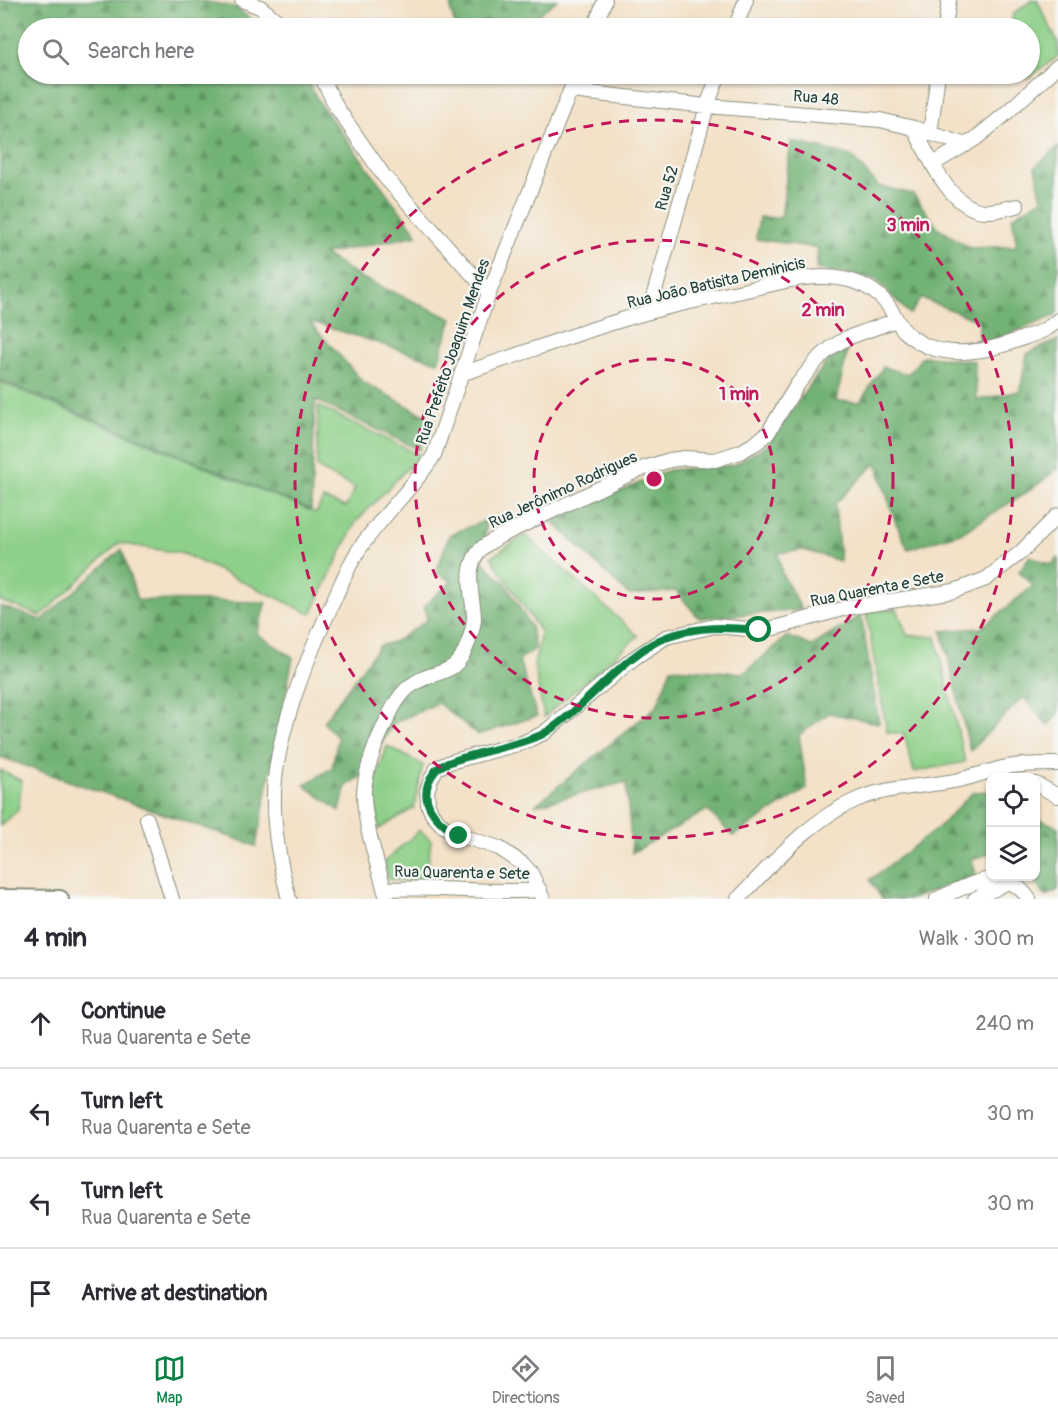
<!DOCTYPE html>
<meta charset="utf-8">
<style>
:root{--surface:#fff;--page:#f7f7f7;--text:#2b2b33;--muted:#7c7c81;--line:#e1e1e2;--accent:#0b8043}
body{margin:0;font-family:Pangolin,sans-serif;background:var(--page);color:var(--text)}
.controls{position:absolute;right:18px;bottom:18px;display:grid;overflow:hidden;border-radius:12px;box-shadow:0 2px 4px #0004}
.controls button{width:54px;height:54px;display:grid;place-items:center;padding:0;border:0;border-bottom:2px solid var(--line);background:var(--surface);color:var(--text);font:30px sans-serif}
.stop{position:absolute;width:18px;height:18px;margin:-14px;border:4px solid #0b8043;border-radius:50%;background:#fff}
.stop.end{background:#0b8043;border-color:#fff;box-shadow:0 2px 6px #0008}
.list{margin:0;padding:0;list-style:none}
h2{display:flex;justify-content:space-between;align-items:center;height:78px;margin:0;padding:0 24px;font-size:26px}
h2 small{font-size:20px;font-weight:400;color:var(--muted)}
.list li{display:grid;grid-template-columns:39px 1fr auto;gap:18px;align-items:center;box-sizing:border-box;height:90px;padding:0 24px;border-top:2px solid var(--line)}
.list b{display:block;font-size:22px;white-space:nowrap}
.list p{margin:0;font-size:20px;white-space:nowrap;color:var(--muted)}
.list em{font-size:20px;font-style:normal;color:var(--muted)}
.icon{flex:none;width:33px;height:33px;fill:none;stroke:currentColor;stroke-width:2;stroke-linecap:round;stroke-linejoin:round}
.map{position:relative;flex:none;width:1058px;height:899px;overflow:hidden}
.search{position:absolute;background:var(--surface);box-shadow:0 2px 4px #0004;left:18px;right:18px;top:18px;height:66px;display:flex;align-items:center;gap:15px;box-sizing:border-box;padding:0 21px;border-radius:33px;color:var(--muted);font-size:22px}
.sheet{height:438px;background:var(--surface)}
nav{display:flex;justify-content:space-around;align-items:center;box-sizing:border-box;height:84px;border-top:2px solid var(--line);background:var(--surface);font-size:16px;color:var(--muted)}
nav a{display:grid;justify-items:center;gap:3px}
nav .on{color:var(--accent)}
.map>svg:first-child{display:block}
.grass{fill:#8ed089;stroke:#56865e;stroke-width:1.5}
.forest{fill:url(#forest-firs);stroke:#487854;stroke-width:1.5}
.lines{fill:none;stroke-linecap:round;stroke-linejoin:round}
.minor-casing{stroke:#898f7e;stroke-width:16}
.major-casing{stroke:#898f7e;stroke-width:20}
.minor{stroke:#fff;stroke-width:14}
.major{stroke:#fff;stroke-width:16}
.route{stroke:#0b8043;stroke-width:8}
.ring{fill:none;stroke:#c2185b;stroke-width:3;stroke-dasharray:10 8}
.labels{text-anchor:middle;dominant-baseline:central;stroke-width:4.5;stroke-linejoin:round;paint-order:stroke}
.street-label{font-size:16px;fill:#1f3d34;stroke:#f6f6f2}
.centre{fill:#c2185b;stroke:#f6f6f2;stroke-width:3}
.ring-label{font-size:18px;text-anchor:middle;font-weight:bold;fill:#c2185b;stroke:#f6f6f2;stroke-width:4.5;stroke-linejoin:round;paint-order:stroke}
</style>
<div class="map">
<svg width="1058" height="899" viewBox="0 0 1058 899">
<defs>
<pattern id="forest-firs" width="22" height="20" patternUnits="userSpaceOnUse" patternTransform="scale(1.5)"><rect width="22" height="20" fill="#72b275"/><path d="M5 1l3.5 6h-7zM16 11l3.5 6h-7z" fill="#5d9261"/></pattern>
</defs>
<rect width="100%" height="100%" fill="#f6f6f2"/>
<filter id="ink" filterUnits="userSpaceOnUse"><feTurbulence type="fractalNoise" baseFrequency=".0167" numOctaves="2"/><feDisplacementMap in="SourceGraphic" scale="12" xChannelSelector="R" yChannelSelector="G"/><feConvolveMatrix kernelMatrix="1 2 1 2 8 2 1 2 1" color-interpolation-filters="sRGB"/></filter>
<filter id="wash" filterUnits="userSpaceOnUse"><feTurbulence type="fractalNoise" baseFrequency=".008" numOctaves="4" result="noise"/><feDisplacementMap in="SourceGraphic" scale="24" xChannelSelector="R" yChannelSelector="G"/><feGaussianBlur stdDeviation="1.35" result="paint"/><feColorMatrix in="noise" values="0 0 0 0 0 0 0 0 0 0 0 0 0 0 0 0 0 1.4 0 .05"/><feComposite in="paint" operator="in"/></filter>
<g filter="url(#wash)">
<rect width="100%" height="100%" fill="#f3e1c8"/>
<path class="grass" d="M 1032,0 L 1037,0 L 1058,43 L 1058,56 L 1027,79 L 1023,74 L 1030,74 L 1030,28 L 1011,28 L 1013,14 Z
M 0,382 L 316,513 L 323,499 L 346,507 L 355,488 L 317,468 L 318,406 L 420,455 L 356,522 L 311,614 L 184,554 L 119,543 L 41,616 L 0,601 Z
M 525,535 L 638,636 L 544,717 L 534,665 L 541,633 L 491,557 Z
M 897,609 L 907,635 L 936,637 L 965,762 L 914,772 L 904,734 L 887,732 L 866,612 Z
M 387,746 L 423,765 L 414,808 L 379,829 L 374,784 Z
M 0,770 L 22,781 L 18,810 L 0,826 Z
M 420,830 L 431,840 L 426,882 L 388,879 L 384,862 Z"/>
<path class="forest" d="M 0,0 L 197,0 L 235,7 L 262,28 L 28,28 L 28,74 L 303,74 L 321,105 L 418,235 L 324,254 L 360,277 L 452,319 L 438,362 L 309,321 L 363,382 L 428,417 L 420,450 L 315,400 L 311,510 L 0,380 Z
M 451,0 L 557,0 L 530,21 L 527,28 L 456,28 L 451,12 Z
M 791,141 L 851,156 L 878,186 L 913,194 L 938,228 L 970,248 L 1017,246 L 1012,217 L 1042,199 L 1035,167 L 1058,147 L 1058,310 L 1055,316 L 979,346 L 979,321 L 921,298 L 910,314 L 875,279 L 816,269 L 818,248 L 756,239 L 759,217 L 781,218 Z
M 1058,340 L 1058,469 L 1032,489 L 963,532 L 908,549 L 896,523 L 876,463 L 835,504 L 840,561 L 804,550 L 778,553 L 782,574 L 802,610 L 699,618 L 676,591 L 629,595 L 552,521 L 669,470 L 734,465 L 766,446 L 825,364 L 849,345 L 836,401 L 860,402 L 883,367 L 908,374 L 923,356 L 974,361 L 977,400 L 1020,391 L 1027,354 Z
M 487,520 L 482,561 L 505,583 L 531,627 L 535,649 L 519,660 L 537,716 L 478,735 L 438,703 L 394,723 L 362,776 L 346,786 L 340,811 L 304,785 L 332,768 L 338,738 L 323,722 L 379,646 L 396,641 L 427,620 L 424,606 L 452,581 L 436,573 L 449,535 Z
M 122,549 L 137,600 L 266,602 L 257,634 L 293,657 L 256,846 L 0,757 L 0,606 L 42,620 Z
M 1030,556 L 1051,565 L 1058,558 L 1058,715 L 1048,725 L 1023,697 L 970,751 L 942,631 L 981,628 L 1033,586 L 1019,571 Z
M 861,615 L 879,723 L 829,713 L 799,735 L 807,789 L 733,836 L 707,810 L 632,853 L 626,782 L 535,805 L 657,706 L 671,668 L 744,673 L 787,636 L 812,646 Z
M 990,791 L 990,853 L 972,860 L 976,875 L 911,899 L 882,899 L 870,880 L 939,827 L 973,792 Z
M 1036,818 L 1058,827 L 1058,890 L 1045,896 L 1033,880 L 1023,879 L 1021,877 L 1036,876 Z"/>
</g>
<g filter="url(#ink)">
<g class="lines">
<defs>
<path id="minor" d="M 242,0 L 260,7 L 286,28
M 594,28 L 605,0
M 735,28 L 746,0
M 945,28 L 949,0
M 320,74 L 337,108 L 384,176 L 489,293
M 571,91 L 707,106 L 880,120 L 914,128 L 966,145
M 914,128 C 928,155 949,208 984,211 C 994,212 1007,208 1017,206
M 930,134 L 938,74
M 933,164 L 975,139 L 1003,116 L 1058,66
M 649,312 L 707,106 L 719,74
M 464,373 C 525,353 586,329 649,312 C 679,303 711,298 742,291 C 774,284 811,272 844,279 C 865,283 884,295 894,315 C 897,321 903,331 910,336 C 944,363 990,351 1026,337 C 1038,333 1049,329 1058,320
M 1036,784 L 1058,796
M 147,819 L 172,899
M 384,889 C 436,886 488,894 540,890
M 289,899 C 280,865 273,831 274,796 C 275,735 307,659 332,604 C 340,587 347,568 358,551 C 380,517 412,490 434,455 L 489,293 L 577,74
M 387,899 C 379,868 363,823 364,791 C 366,768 374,747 384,726 C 390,713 397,697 409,687 C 433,667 455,681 468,643 C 471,635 474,625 474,617 C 473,594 463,570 480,550 C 484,545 493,541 498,537 L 638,470 L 670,460 L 685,458 L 715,460 L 740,452 L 756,443 L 768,433 L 797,385 L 818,359 L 832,347 L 847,338 L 891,322 L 894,318
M 543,899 L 531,873 L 523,864 L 499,848 L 459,835 L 443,826 L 432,814 L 428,804 L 427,791 L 431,779 L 437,768 L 450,762 L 522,743 L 544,733 L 634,658 L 666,637 L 715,626 L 759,630 L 774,628 L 846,608 L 954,591 L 986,579 L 1020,553 L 1058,515
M 738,899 C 773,863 809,820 856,800 C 888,786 926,787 959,780 C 971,777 983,773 995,770 C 1015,764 1037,764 1058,764
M 937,899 C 971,885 1003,862 1029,899
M 975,899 L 1010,881"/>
<path id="major" d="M 0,898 L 60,899"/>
</defs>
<use href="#minor" class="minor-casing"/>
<use href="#major" class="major-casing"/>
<use href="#minor" class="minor"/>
<use href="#major" class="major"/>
</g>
</g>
<g class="lines" filter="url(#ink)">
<path class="route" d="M 459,836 C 435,821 413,798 436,770 C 447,757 521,746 543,734 C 585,710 624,652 669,636 C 700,626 726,627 759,630"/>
</g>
<g class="ring">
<circle cx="654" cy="479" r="120"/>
<circle cx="654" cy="479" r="239"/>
<circle cx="654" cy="479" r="359"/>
</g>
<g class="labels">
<g class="street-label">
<text transform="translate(816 98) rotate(5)">Rua 48</text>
<text transform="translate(667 188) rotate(-74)">Rua 52</text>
<text transform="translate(716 283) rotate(-13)">Rua João Batisita Deminicis</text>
<text transform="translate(453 352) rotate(-71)">Rua Prefeito Joaquim Mendes</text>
<text transform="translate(563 490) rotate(-25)">Rua Jerônimo Rodrigues</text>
<text transform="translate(877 589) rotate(-11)">Rua Quarenta e Sete</text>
<text transform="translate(462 873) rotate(1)">Rua Quarenta e Sete</text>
</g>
</g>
<circle cx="654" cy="479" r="9" class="centre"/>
<g class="ring-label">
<text x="908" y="231">3 min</text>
<text x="823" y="316">2 min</text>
<text x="739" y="400">1 min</text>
</g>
</svg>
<div class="controls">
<button><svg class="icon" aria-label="locate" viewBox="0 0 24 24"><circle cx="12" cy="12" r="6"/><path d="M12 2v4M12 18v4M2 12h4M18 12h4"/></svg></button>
<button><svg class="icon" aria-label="layers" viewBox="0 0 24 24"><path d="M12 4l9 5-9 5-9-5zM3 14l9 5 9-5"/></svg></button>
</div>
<div class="stop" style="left:759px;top:630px"></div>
<div class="stop end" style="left:459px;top:836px"></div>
<div class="search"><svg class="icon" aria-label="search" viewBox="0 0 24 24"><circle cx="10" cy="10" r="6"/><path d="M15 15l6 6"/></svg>Search here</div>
</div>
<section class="sheet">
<h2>4 min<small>Walk · 300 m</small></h2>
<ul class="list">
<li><svg class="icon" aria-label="ahead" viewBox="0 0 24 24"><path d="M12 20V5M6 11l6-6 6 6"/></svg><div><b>Continue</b><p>Rua Quarenta e Sete</p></div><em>240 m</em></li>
<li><svg class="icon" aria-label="left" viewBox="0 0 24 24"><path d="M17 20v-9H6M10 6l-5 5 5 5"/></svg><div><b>Turn left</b><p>Rua Quarenta e Sete</p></div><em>30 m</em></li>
<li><svg class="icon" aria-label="left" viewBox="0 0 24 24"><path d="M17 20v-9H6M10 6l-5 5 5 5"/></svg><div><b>Turn left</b><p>Rua Quarenta e Sete</p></div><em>30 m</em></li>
<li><svg class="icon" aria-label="arrive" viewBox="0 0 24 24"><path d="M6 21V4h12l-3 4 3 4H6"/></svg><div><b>Arrive at destination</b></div></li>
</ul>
</section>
<nav>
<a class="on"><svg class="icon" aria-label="map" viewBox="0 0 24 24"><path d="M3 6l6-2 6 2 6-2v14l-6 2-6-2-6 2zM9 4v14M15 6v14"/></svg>Map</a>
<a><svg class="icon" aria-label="directions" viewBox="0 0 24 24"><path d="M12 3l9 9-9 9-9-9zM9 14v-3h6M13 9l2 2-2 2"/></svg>Directions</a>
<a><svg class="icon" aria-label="saved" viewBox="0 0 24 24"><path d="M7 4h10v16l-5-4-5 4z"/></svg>Saved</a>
</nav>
